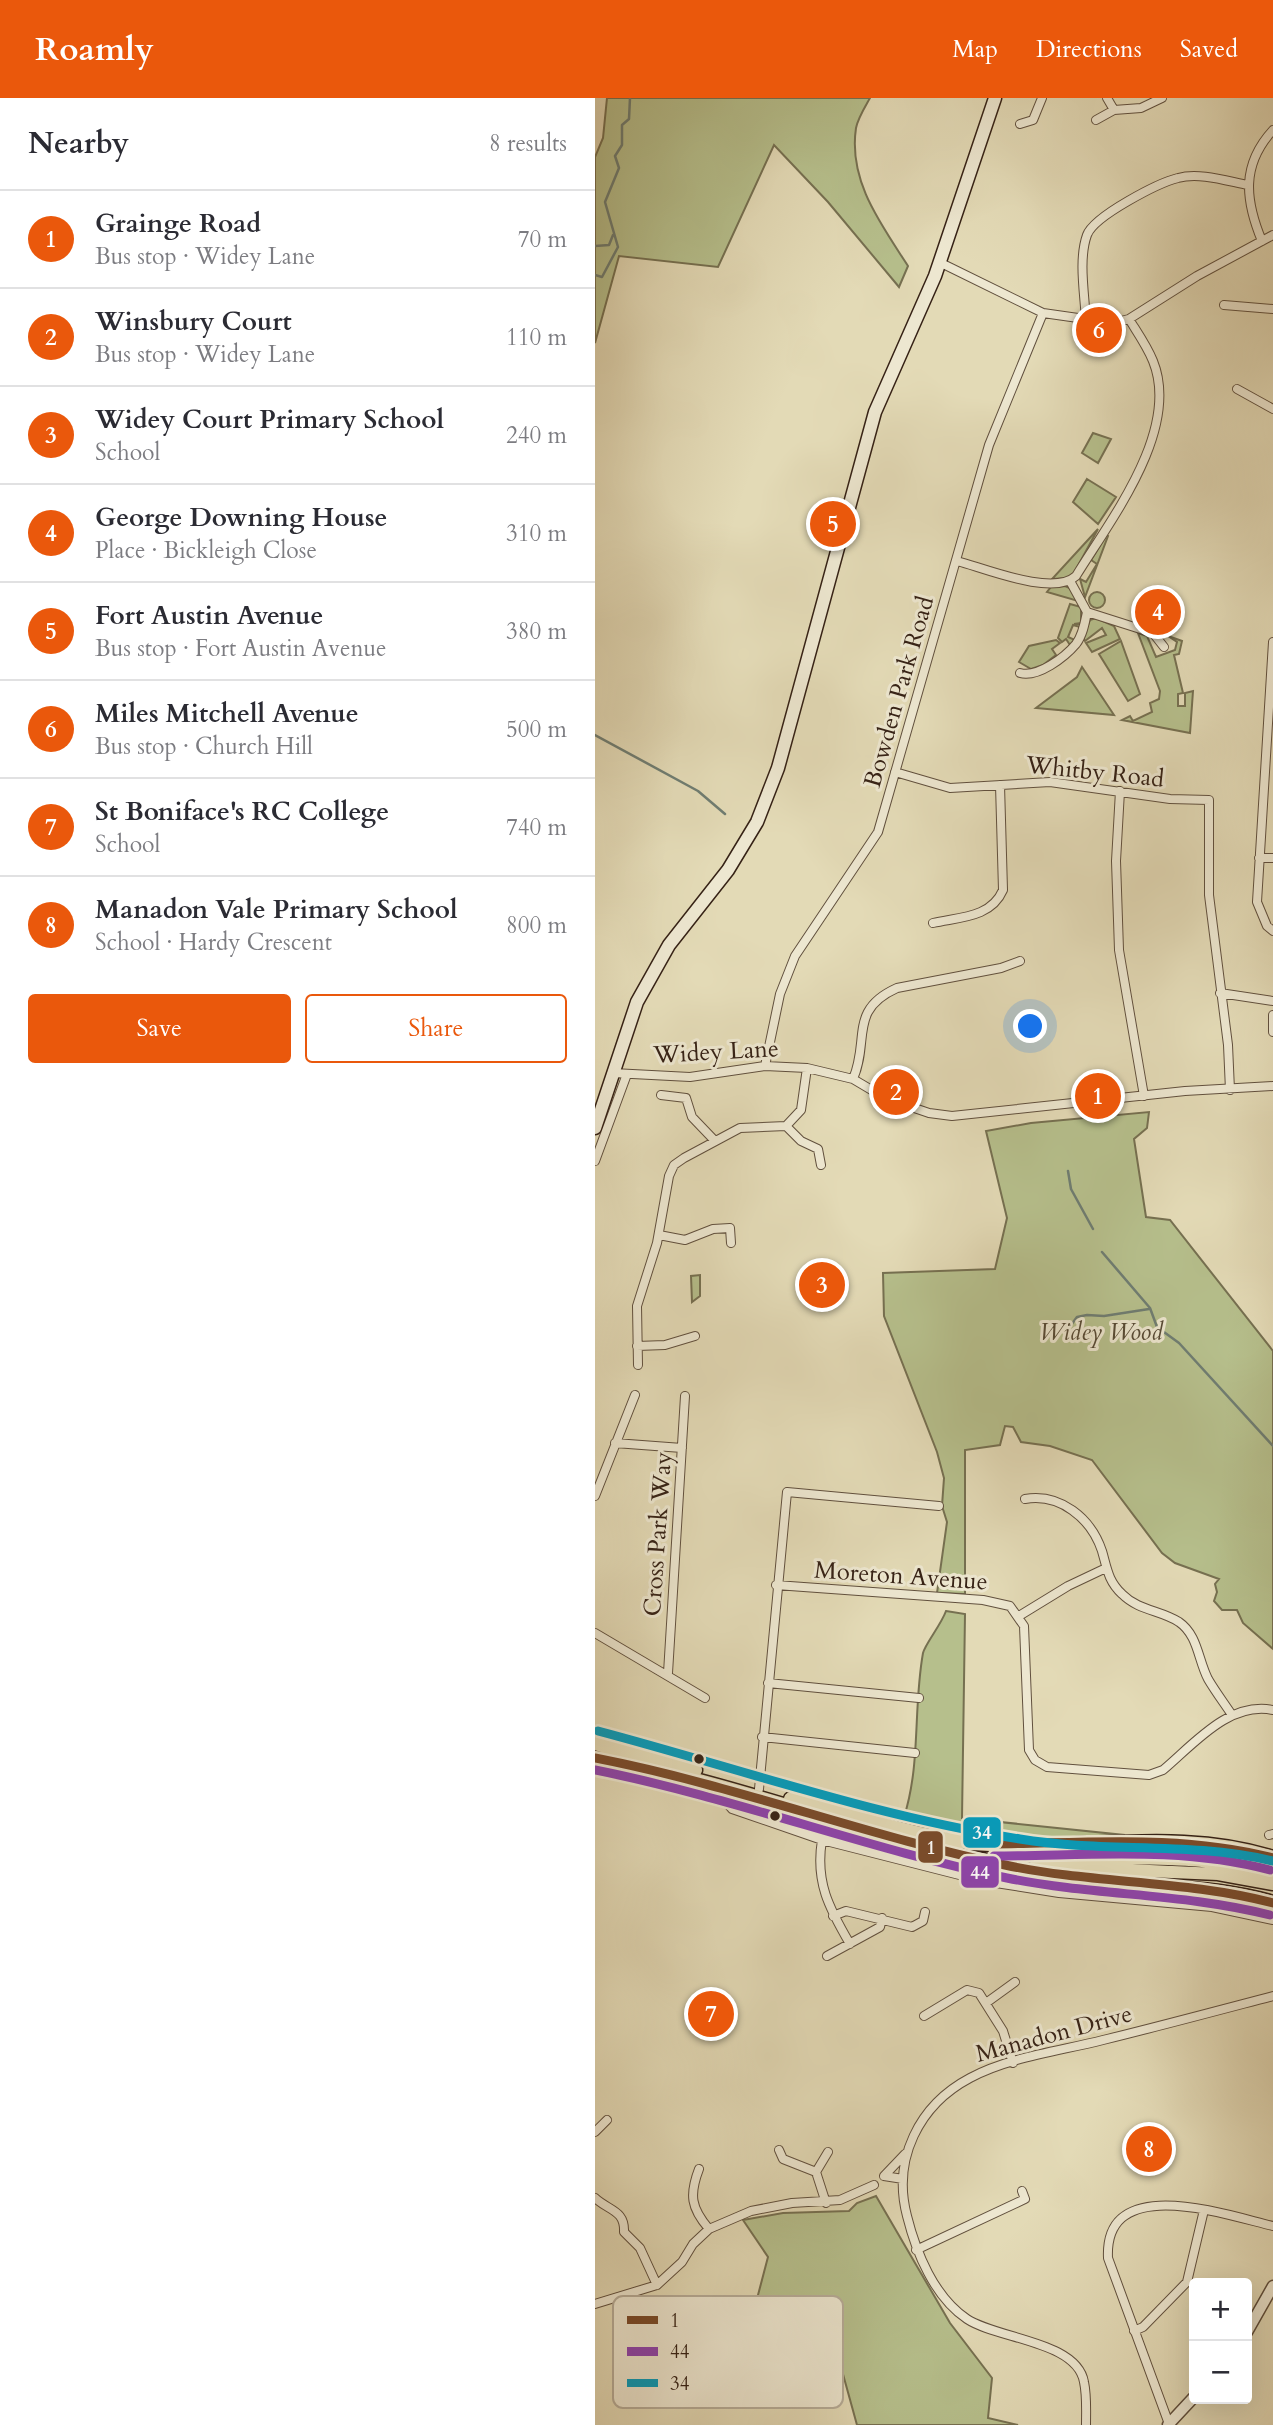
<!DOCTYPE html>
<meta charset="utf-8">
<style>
:root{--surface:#fff;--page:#f2f2f3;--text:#2b2b33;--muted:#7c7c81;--line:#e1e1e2;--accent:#ea580c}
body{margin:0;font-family:Cardo,serif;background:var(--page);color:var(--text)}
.controls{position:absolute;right:21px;bottom:21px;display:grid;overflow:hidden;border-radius:7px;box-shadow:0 7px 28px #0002}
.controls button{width:63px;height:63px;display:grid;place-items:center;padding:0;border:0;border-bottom:2px solid var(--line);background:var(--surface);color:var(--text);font:35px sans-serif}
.you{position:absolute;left:436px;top:929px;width:24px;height:24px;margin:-18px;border:5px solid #fff;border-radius:50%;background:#1a73e8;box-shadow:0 0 0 10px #1a73e833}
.badge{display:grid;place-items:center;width:46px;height:46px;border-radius:50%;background:var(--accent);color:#fff;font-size:23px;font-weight:700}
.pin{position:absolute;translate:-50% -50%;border:4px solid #fff;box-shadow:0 2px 7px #0006}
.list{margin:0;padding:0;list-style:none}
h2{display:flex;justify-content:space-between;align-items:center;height:91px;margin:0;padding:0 28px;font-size:30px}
h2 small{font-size:23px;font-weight:400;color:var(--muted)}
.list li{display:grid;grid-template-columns:46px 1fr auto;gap:21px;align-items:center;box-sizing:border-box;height:98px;padding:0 28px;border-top:2px solid var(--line)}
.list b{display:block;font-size:26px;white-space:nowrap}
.list p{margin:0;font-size:23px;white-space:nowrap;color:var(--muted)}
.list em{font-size:23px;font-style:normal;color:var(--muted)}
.actions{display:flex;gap:14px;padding:21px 28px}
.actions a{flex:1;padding:16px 0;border:2px solid var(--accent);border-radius:7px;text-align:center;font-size:24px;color:var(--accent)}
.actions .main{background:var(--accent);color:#fff}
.map{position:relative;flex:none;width:678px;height:2327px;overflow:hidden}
header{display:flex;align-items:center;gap:42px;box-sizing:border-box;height:98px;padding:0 35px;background:var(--accent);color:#fff}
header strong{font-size:33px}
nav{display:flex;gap:38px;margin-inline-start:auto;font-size:24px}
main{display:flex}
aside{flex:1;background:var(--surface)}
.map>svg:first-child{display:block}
.green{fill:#b6bf8c;stroke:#767051;stroke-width:2}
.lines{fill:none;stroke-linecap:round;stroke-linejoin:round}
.stream{stroke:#6f7d72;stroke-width:2.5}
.minor-casing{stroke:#61503e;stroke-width:10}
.tertiary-casing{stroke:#61503e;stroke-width:13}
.secondary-casing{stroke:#362216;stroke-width:15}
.primary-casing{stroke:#362216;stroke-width:15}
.trunk-casing{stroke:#362216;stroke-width:17}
.minor{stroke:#ede7d0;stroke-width:8}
.tertiary{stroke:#ede7d0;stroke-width:10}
.secondary{stroke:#ede7d0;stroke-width:12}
.primary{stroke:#e3dab6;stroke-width:12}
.trunk{stroke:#e3dab6;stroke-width:14}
.bus-1-casing{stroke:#ede7d0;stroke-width:14}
.bus-2-casing{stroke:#ede7d0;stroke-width:14}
.bus-3-casing{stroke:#ede7d0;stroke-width:14}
.bus-1{stroke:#7a4b2a;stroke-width:9}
.bus-2{stroke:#8e44ad;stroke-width:9}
.bus-3{stroke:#059cbc;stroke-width:9}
.bus-dot{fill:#362216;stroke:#ede7d0;stroke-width:2.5}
.labels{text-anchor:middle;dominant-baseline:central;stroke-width:6;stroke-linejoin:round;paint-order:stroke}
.street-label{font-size:24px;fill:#362216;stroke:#ede7d0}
.park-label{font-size:24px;font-style:italic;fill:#564934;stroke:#ede7d0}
.key{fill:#ede7d0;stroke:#b6ac98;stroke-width:2}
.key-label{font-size:19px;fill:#362216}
.line-badge{stroke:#ede7d0;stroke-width:2.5}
.badge-label{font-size:19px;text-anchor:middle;font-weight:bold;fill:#fff}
</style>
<header>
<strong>Roamly</strong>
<nav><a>Map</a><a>Directions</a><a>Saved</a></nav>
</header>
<main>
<aside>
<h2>Nearby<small>8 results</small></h2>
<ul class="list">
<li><span class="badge">1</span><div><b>Grainge Road</b><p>Bus stop · Widey Lane</p></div><em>70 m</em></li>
<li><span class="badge">2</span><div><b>Winsbury Court</b><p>Bus stop · Widey Lane</p></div><em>110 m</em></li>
<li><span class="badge">3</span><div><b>Widey Court Primary School</b><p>School</p></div><em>240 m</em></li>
<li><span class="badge">4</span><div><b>George Downing House</b><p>Place · Bickleigh Close</p></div><em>310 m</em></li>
<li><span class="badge">5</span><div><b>Fort Austin Avenue</b><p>Bus stop · Fort Austin Avenue</p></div><em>380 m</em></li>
<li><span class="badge">6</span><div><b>Miles Mitchell Avenue</b><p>Bus stop · Church Hill</p></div><em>500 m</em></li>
<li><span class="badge">7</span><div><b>St Boniface's RC College</b><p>School</p></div><em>740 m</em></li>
<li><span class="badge">8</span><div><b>Manadon Vale Primary School</b><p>School · Hardy Crescent</p></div><em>800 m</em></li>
</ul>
<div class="actions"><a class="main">Save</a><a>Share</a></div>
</aside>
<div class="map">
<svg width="678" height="2327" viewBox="0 0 678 2327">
<rect width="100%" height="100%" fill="#e3dab6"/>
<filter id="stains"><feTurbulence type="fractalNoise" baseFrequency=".00286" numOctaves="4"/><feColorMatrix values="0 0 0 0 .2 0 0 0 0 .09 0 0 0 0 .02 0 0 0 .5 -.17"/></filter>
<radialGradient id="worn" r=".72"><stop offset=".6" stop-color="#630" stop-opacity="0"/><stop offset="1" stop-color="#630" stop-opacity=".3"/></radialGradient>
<path class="green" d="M 12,0 L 275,0 C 270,9 263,20 261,30 C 253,83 286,126 313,168 L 304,189 L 233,104 L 179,47 L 123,169 L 24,158 L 0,245 L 0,59 L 8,40 Z
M 498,335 L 516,341 L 503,365 L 487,355 Z
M 492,381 L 521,399 L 503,426 L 478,404 Z
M 503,431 L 479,475 L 473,480 L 457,481 Z
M 511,437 L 513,438 L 490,499 L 485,481 L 491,484 L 502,466 L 496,462 Z
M 470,488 L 477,491 L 483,503 L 452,494 L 456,489 Z
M494 502a8 8 0 1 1 16 0a8 8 0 1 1-16 0Z
M 475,506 L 486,509 L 486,525 L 479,526 L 486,526 L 485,529 L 478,527 L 473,539 L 480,542 L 475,547 L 471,541 L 467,544 L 463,540 Z
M 501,520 L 519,528 L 525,541 L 497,554 L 491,545 L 511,537 L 507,530 L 490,543 L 488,539 L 495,522 Z
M 543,535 L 552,538 L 561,559 L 580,552 L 582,544 L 573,538 L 587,543 L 584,556 L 579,557 L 588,595 L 583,596 L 583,608 L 590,608 L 590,595 L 598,593 L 595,635 L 527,622 L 535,618 L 538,623 L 557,614 L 555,605 L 564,601 L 565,593 Z
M 461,542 L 465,545 L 457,551 L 461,557 L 448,567 L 436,571 L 424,564 L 434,548 Z
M 526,543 L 545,596 L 533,603 L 504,556 Z
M 487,569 L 519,617 L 441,610 L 482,579 Z
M 554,1014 L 552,1030 L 539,1041 L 551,1119 L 575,1122 L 678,1253 L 678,1551 L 648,1525 L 642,1512 L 627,1512 L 619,1503 L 622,1494 L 620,1486 L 624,1481 L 580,1465 L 567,1455 L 497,1362 L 455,1348 L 426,1344 L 418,1329 L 410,1328 L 405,1347 L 370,1352 L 370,1496 L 342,1495 L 352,1424 L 347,1408 L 349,1380 L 342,1354 L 289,1218 L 288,1175 L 400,1171 L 412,1120 L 391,1033 L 436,1025 Z
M 105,1177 L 105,1198 L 97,1204 L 96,1178 Z
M 351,1513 L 370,1516 L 367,1720 L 529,1737 L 528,1742 C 455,1742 377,1751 309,1719 C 326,1666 318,1610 328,1555 C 330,1546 346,1527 351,1513 Z
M 281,2098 L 355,2225 L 397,2280 L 393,2320 L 423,2327 L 262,2327 L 246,2269 L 239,2265 L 191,2266 L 196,2302 L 173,2287 L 163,2197 L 173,2159 L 148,2122 L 188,2115 L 254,2113 L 262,2105 Z"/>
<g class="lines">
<path class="stream" d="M 0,148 L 14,147 L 18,137
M 0,177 L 7,179 L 23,149 L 10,104 L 24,70 L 20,58 L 27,47 L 27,27 L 34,21 L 35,0
M 0,637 L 103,693 L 130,716
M 473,1073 L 476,1091 L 498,1131
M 507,1154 L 555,1210 L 562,1229 L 584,1245 L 678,1348
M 473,1231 L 482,1219 L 492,1217 L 509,1218 L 554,1211"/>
<defs>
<path id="minor" d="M 512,0 L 519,12
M 501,22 L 519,12 L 546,10 L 567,0
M 425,26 L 438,22 L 447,0
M 667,143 C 650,102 646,67 678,32
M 344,164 L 448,215 L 518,225 L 534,221 L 602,178 L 678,137
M 629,207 L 678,211
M 491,224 C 490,198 483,162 492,137 C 499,118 563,85 583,80 C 604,74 632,83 653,87
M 642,291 L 678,311
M 362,463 C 389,470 458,499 481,478 C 516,421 586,332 558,263 C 552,248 542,234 534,221
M 492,514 L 558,535 L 569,549
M 678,544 L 662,804 L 672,828 L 678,833
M 425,575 C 443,580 470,559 481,546 C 488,537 490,524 492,514 L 475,483
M 300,674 L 355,690 L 455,684 L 575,701 L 614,702 L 614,797 L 633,947 L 635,992
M 525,693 L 521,763 L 524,852 L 549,998
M 664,760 L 678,760
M 338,825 C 364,819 396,820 408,792 L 405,687
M 625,895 L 678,903
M 678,917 L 678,934
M 170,968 L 185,896 L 200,858 L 283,734 L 394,347 L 448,215
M 18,975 L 95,979 L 170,968 L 212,970 L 258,981 L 290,1000 L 334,1015 L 357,1018 L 590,993 L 678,988
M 258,981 C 275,942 253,912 302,890 L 406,870 L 425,863
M 66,997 L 91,1000 L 97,1019 L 120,1043
M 191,1028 L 206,1043 L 223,1051 L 226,1067
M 0,1063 L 32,976
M 64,1137 L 90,1142 L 118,1131 L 135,1130 L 136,1145
M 42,1248 L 70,1247 L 100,1238
M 43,1267 L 42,1208 L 62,1145 L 74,1078 L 79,1067 L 89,1060 L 145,1030 L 191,1028 L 206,1012 L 212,970
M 20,1345 L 87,1350
M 0,1398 L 40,1297
M 430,1401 C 465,1395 496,1420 507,1453 C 512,1470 513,1483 527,1496 C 544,1513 565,1512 584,1524 C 603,1537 603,1562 613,1581 C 620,1593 629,1605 637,1617
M 181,1487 L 388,1502 L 415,1508 L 429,1528 L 434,1652 L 440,1662 L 452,1669 L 554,1677 L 568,1672 C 599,1646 634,1603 678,1612
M 424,1518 L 473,1488 L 511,1470
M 0,1535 L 110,1600
M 73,1575 L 90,1298
M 173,1585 L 324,1600
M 167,1639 L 320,1655
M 134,1691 L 131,1704 L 137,1711 L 227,1742 L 388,1783 L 464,1795 L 617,1809 L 678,1822
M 164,1691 L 192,1394 L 344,1408
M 674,1737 L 678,1736
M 227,1742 C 220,1784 234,1810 255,1846
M 238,1818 L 251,1813 L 317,1829 L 328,1823 L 330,1814
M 232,1858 L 285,1829 L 287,1820
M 391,1905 L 420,1884
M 329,1918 L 372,1892 L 384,1895 L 408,1933 L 418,1965
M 0,2034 L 12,2022
M 184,2052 L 188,2061 L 221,2074 L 233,2054
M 104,2071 C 94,2097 96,2110 114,2131
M 221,2074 L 231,2105
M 308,2081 L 289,2078 L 310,2056
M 0,2100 C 14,2113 30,2112 29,2134 L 45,2150 L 62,2187
M 321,2152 L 430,2101 L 427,2093
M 0,2206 L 62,2187 L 87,2164 L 98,2146 L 114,2131 L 156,2113 L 197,2105 L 245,2102 L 279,2087
M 539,2233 L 548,2229 L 592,2184 L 609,2112
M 574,2326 L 513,2160 C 509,2074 631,2117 678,2128
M 491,2327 C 491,2313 492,2298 489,2284 C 482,2243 402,2241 372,2221 C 339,2199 321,2154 312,2118 C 297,2061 324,2007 375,1980 C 414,1959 465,1953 508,1942 C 565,1928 621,1913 678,1898"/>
<path id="tertiary" d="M 652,2234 L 678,2188
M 573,2327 L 599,2299"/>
<path id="secondary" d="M 0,1030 L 42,904 L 74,847 L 133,772 L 162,724 L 183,670 L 280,314 L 340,178 L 400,0"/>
<path id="primary" d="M 414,1752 C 501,1768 593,1750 678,1776
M 440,1768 L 623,1776 L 678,1786"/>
<path id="trunk" d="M 0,1645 L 100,1672
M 0,1660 C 136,1683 265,1737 400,1765 C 440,1774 480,1780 520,1784 C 573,1790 627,1790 678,1805
M 196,1701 C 257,1716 320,1740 382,1745 C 480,1755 583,1729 678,1760"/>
</defs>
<use href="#minor" class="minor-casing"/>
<use href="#tertiary" class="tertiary-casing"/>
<use href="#secondary" class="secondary-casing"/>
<use href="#primary" class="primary-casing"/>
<use href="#trunk" class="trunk-casing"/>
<use href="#minor" class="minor"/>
<use href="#tertiary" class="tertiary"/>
<use href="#secondary" class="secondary"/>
<use href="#primary" class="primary"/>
<use href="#trunk" class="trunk"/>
<defs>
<path id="bus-1" d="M 0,1660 C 139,1687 272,1738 410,1767 C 499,1786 591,1782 678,1805
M 399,1746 C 493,1745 586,1736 678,1760"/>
<path id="bus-2" d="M 0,1672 C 140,1700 273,1751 412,1780 C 499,1798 589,1795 675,1817
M 399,1758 C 492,1758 584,1748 675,1772"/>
<path id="bus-3" d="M 3,1633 C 143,1670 281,1719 425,1741 C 509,1755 594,1743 678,1763"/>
</defs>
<use href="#bus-1" class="bus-1-casing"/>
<use href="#bus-2" class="bus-2-casing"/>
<use href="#bus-3" class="bus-3-casing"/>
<use href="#bus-1" class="bus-1"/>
<use href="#bus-2" class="bus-2"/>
<use href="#bus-3" class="bus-3"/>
</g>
<g class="bus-dot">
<circle cx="104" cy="1661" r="6"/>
<circle cx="180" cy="1718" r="6"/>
</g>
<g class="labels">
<g class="street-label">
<text transform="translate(304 594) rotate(-74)">Bowden Park Road</text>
<text transform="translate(500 674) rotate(6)">Whitby Road</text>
<text transform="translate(121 954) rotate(-3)">Widey Lane</text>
<text transform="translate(63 1436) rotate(-86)">Cross Park Way</text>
<text transform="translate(306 1478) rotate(4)">Moreton Avenue</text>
<text transform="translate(459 1936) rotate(-15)">Manadon Drive</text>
</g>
<g class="park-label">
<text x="506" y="1234">Widey Wood</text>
</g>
</g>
<rect x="18" y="2198" width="230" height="112" rx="10" class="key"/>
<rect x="32" y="2218" width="31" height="8" fill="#7a4b2a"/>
<rect x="32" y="2249" width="31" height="9" fill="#8e44ad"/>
<rect x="32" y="2281" width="31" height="8" fill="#059cbc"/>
<g class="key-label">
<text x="75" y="2229">1</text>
<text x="75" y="2260">44</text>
<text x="75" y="2292">34</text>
</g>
<g class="line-badge">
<rect x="367" y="1718" width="40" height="33" rx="7" fill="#059cbc"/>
<rect x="322" y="1732" width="27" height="34" rx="7" fill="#7a4b2a"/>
<rect x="365" y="1757" width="40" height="34" rx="7" fill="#8e44ad"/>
</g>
<g class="badge-label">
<text x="387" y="1741">34</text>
<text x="336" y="1756">1</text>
<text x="385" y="1781">44</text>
</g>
<rect width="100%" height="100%" filter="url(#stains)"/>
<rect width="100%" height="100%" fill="url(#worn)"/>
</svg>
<div class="controls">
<button>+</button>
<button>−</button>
</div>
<div class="you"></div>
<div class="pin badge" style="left:503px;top:998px">1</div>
<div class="pin badge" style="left:301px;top:994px">2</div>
<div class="pin badge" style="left:227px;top:1187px">3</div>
<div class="pin badge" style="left:563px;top:514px">4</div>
<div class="pin badge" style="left:238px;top:426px">5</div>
<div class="pin badge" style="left:504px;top:232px">6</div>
<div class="pin badge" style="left:116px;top:1916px">7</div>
<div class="pin badge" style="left:554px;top:2051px">8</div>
</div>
</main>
